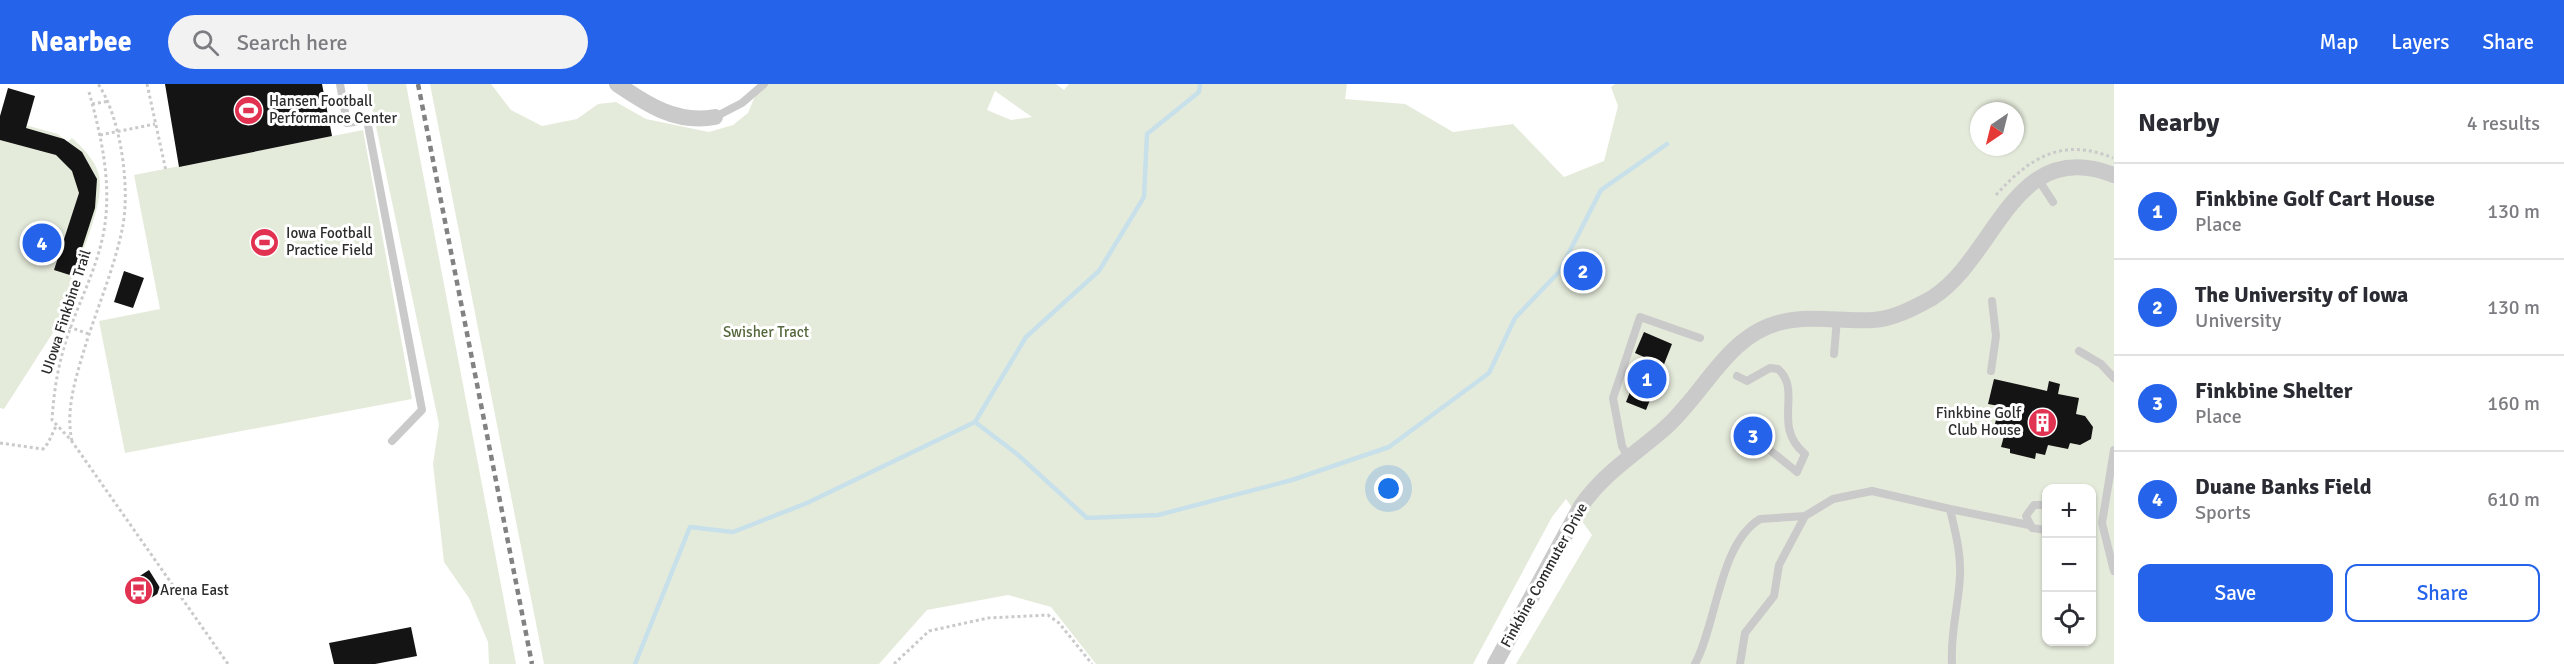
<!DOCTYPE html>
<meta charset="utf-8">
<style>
:root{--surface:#fff;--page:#f2f2f3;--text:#2b2b33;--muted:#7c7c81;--line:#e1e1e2;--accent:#2563eb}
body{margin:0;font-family:Signika,sans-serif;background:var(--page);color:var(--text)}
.controls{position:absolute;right:18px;bottom:18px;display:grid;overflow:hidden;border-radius:12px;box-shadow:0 2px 4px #0004}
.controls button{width:54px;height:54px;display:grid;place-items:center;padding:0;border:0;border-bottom:2px solid var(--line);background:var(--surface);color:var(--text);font:30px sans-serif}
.compass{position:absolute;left:1970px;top:18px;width:54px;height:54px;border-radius:50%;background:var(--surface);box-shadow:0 2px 4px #0004;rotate:215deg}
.you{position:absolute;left:1389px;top:405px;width:21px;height:21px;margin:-15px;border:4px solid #fff;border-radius:50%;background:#1a73e8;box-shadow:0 0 0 9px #1a73e833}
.badge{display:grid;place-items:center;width:39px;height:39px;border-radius:50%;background:var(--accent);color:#fff;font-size:20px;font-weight:700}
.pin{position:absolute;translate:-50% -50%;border:3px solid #fff;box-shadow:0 2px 6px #0006}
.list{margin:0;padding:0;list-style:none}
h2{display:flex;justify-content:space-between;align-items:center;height:78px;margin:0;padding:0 24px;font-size:26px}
h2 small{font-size:20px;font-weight:400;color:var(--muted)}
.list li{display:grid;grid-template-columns:39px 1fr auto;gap:18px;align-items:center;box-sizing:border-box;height:96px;padding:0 24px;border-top:2px solid var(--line)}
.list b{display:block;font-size:22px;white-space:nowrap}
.list p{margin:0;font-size:20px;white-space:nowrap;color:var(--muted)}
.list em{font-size:20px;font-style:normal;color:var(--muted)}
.actions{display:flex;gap:12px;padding:18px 24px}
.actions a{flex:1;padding:14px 0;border:2px solid var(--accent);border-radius:12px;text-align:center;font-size:21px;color:var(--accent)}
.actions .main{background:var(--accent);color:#fff}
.icon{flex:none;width:33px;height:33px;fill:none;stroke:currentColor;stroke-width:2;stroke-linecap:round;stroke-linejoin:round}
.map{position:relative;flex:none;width:2114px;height:580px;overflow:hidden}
header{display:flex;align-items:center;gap:36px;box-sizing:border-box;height:84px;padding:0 30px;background:var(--accent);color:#fff}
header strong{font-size:28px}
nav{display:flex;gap:33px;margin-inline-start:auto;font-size:21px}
.search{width:420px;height:54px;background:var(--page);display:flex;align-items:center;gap:15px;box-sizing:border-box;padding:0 21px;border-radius:33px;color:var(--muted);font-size:22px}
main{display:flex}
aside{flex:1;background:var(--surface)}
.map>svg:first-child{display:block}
.green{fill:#e5ebdb;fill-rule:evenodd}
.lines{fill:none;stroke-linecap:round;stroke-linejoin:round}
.stream{stroke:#c7e0ea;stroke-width:4.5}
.building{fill:#141414}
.path{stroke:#cacaca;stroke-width:3;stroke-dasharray:3 3;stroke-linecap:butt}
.lane{stroke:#cacaca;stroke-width:8}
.street{stroke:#cacaca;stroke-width:16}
.rail{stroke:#828282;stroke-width:4.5;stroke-dasharray:6 4.5;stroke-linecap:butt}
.labels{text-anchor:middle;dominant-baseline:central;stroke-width:6;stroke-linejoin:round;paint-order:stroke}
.poi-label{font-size:15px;fill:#2d2d2d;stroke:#fff;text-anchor:start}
.street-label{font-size:15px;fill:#2d2d2d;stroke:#fff}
.park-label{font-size:15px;fill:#55683c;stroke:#fff}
</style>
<header>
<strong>Nearbee</strong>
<div class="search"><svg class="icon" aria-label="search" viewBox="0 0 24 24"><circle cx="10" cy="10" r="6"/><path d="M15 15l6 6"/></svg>Search here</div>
<nav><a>Map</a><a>Layers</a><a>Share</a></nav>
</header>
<main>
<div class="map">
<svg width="2114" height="580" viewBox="0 0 2114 580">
<rect width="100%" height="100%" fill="#fff"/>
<path class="green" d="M 367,0 L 406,0 L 516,580 L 489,580 L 488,558 L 469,514 L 444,478 L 433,380 L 439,340 Z
M 430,0 L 491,0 L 511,26 L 542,42 L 577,35 L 598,20 L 616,18 L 646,35 L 709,48 L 733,41 L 748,29 L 760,0 L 1056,0 L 1064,6 L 1069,0 L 1347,0 L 1345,15 L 1405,20 L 1453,48 L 1513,40 L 1564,93 L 1604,77 L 1618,22 L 1611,3 L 1615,0 L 2114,0 L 2114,580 L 1516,580 L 1592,451 L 1566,415 L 1552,433 L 1473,580 L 1096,580 L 1051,523 L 1008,511 L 927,526 L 879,580 L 544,580 ZM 995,7 L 1032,33 L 1011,36 L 987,26 ZM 1979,27 L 2015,27 L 2015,63 L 1979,63 ZM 2046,404 L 2092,404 L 2092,558 L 2046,558 Z
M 0,34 L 58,50 L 67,58 L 72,54 C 82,63 94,75 98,88 C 107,114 82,167 73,193 L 79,196 L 70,222 L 4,325 L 0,324 Z
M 363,46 L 412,315 L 125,369 L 99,237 L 160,225 L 134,91 Z"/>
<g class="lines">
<path class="stream" d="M 975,338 L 1026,253 L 1099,187 L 1144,113 L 1147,50 L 1199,8 L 1200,0
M 635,580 L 690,443 L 733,448 L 807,419 L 975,338 L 1017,370 L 1087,434 L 1158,431 L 1292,396 L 1389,363 L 1489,289 L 1515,234 L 1559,188 L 1601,106 L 1667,60"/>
</g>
<path class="building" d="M 165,0 L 322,0 L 332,52 L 179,83 Z
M 8,4 L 35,12 L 26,44 L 64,55 L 82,68 L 97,95 L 95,124 L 73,192 L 54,186 L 79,109 L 72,87 L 56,71 L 0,56 L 0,32 Z
M 124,187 L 144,194 L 133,224 L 114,218 Z
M 1644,248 L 1672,260 L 1646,326 L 1626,318 L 1644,273 L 1635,269 Z
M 1994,295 L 2047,307 L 2049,297 L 2060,300 L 2058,310 L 2079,314 L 2076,330 L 2085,332 L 2093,343 L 2091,355 L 2080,361 L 2070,359 L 2068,365 L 2048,361 L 2045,371 L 2036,369 L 2035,375 L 2010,369 L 2010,365 L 2001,363 L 2004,352 L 1993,349 L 1999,322 L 1988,320 Z
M1740 352a13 13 0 1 1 26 0a13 13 0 1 1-26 0Z
M 149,486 L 162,507 L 146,517 L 132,497 Z
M 411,543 L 417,572 L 375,580 L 334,580 L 329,559 Z"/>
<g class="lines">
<path class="path" d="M 147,0 L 166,87
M 89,8 C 101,51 111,95 105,140 C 100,177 82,211 70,245 C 59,275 54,304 52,336 L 71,356 L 228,580
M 92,20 L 109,17
M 100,51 L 155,40
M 1996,111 C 2030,73 2063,53 2113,74
M 63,241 L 89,250
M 72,357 C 65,326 76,293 85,263 C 97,224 114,185 122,146 C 131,106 121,33 98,0
M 0,359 L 43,365 L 48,359 L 57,340
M 894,580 L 929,547 L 988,534 L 1048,531 L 1059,539 L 1092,580"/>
<path class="lane" d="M 340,0 L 347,39 L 367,36 L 422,326 L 392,357
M 715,33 L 742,19 L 764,0
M 2038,95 L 2053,118
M 2079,267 L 2101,280 L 2114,294
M 1834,270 L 1837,235
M 1991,287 L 1996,252 L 1992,217
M 1737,292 L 1747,297 L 1770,284 L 1778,285 C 1803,307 1771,342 1805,370 L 1797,388 L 1766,363
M 2114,366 L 2102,439 L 2114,487
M 1628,373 L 1622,362 L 1613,314 L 1640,233 L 1700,254
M 2046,421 L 2034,421 L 2026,432 L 2032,444 L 2046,446
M 1950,425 L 2029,441
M 1695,580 C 1717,539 1719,460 1760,435 L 1805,432
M 1740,580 L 1745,549 L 1774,512 L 1779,481 L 1805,432 L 1833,415 L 1872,407 L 1950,425 C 1955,447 1961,468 1960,491 C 1959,521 1950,548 1952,580"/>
<path class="street" d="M 617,0 C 648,21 676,40 715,33
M 1495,580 L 1581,422 C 1604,389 1634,371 1664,345 C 1704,311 1727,250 1782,238 C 1812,231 1843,238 1873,236 C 1893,235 1914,224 1932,214 C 1997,173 2013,51 2114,91"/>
<path class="rail" d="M 418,0 L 532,580"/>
</g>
<defs>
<symbol id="stadium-disc" viewBox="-11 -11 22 22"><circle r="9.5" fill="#e23251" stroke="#fff"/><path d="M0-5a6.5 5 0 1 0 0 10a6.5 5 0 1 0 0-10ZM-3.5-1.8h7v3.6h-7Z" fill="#fff"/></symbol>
<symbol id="building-disc" viewBox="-11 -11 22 22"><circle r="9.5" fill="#e23251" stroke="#fff"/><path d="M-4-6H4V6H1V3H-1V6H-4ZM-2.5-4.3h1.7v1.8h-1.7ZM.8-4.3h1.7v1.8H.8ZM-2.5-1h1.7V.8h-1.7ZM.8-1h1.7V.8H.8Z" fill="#fff"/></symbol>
<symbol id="bus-disc" viewBox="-11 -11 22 22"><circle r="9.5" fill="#e23251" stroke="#fff"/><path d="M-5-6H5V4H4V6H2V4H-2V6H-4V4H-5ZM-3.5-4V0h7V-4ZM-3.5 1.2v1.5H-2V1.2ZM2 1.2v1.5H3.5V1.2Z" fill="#fff"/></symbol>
</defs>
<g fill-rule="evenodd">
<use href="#stadium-disc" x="232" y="10" width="33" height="33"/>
<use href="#stadium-disc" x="248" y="142" width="33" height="33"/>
<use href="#building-disc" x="2026" y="322" width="33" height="33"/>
<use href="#bus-disc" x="122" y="490" width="33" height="33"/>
</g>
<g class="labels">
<g class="poi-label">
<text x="269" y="17">Hansen Football<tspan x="269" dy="17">Performance Center</tspan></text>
<text x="286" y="149">Iowa Football<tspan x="286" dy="17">Practice Field</tspan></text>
<text x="2021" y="329" text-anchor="end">Finkbine Golf<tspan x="2021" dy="17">Club House</tspan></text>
<text x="160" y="506">Arena East</text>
</g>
<g class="street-label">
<text transform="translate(66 228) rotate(-72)">UIowa Finkbine Trail</text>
<text transform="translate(1544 491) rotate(-61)">Finkbine Commuter Drive</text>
</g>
<g class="park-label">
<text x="766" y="248">Swisher Tract</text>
</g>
</g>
</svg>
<div class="controls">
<button>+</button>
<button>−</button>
<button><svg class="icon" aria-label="locate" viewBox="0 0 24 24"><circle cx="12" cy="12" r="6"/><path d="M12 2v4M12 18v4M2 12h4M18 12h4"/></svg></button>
</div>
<svg class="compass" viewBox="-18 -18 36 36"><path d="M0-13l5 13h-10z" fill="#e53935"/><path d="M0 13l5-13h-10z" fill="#7c7c81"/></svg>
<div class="you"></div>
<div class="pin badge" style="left:1647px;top:295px">1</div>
<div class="pin badge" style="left:1583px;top:187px">2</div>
<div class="pin badge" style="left:1753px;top:352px">3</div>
<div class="pin badge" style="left:42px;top:159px">4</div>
</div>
<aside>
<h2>Nearby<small>4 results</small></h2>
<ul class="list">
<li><span class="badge">1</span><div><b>Finkbine Golf Cart House</b><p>Place</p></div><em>130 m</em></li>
<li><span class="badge">2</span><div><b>The University of Iowa</b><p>University</p></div><em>130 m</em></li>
<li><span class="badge">3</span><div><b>Finkbine Shelter</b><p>Place</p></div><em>160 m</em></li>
<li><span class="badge">4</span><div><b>Duane Banks Field</b><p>Sports</p></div><em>610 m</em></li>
</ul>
<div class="actions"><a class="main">Save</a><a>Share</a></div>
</aside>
</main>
